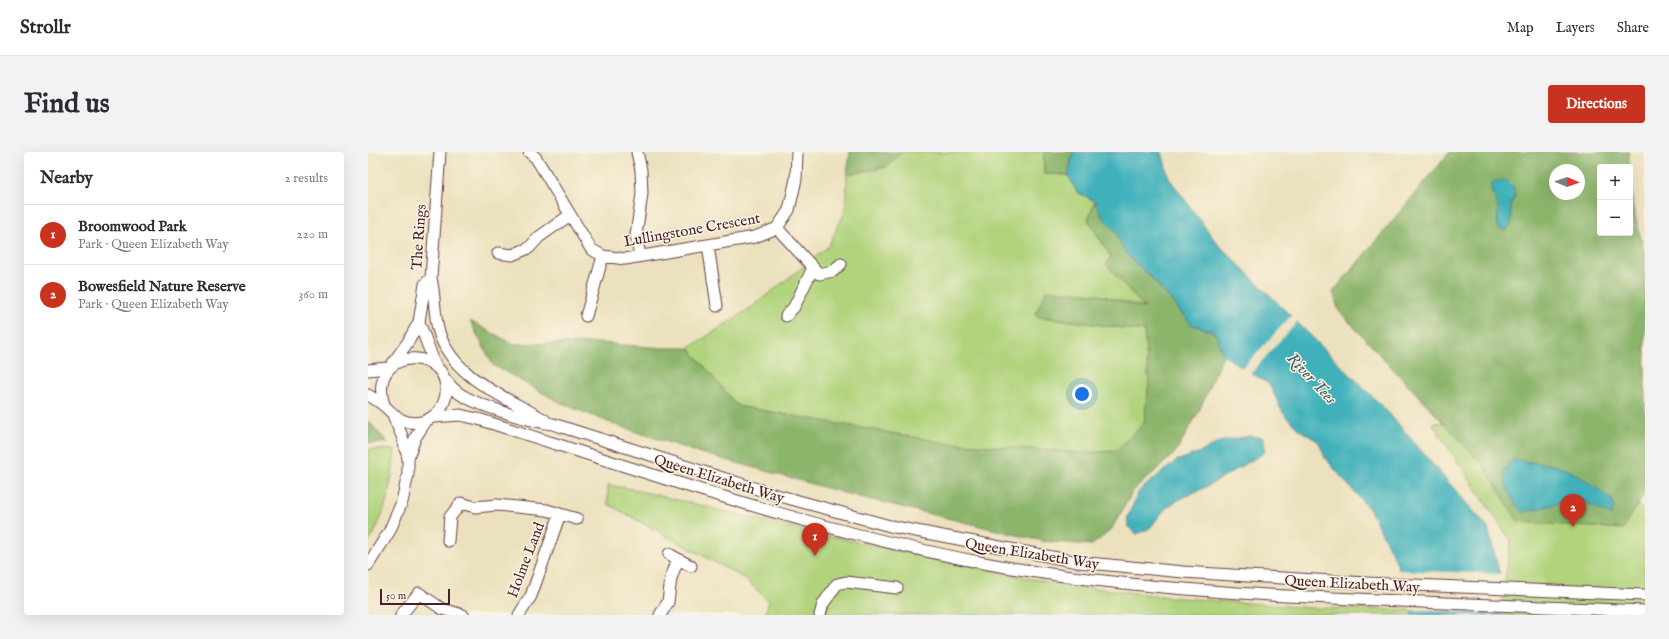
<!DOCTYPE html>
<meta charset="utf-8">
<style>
:root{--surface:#fff;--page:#f2f2f3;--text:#2b2b33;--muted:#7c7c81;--line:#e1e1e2;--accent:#c8321e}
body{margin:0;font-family:"IM FELL English",serif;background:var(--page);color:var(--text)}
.controls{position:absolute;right:12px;top:12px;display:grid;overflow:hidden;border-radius:4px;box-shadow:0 4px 16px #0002}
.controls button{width:36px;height:36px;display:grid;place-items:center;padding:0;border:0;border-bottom:1px solid var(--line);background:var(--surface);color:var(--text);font:20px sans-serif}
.compass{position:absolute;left:1181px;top:12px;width:36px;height:36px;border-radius:50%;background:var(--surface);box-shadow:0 4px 16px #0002;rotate:92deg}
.scale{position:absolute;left:12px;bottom:10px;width:70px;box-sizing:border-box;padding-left:4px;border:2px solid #4a1f2b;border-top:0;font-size:11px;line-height:14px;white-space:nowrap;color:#4a1f2b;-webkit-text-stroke:3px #fcf5e5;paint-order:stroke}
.you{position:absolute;left:714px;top:242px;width:14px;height:14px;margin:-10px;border:3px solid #fff;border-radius:50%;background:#1a73e8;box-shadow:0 0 0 6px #1a73e833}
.badge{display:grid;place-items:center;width:26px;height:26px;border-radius:50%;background:var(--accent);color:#fff;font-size:13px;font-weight:700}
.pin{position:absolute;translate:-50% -33px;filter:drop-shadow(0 1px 2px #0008)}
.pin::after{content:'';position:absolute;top:21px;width:14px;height:12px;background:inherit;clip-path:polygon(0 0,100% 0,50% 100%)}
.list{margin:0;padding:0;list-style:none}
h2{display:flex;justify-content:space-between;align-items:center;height:52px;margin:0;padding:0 16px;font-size:17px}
h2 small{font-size:13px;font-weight:400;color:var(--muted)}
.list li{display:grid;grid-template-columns:26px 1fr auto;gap:12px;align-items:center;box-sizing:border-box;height:60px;padding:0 16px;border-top:1px solid var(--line)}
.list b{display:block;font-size:15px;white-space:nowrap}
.list p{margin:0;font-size:13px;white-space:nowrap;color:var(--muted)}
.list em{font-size:13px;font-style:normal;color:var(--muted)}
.map{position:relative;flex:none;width:1277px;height:463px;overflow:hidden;border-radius:4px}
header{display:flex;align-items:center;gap:24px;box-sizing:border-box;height:56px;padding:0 20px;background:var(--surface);border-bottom:1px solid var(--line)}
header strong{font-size:19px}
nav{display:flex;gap:22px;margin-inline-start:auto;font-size:14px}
.intro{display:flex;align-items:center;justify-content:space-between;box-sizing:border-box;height:96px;padding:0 24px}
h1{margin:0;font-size:28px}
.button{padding:10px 18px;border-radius:4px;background:var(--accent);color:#fff;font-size:14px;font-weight:700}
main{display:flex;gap:24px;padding:0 24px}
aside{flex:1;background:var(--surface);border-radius:4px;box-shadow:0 4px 16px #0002}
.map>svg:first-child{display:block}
.green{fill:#b0d37c;stroke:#7d7954}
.forest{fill:#8cb56c;stroke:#6b6a4c;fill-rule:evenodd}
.water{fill:#41b1bb;stroke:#466873}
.pier{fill:#ece1be}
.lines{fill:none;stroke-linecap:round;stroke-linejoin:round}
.minor-casing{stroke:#623c41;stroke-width:13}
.minor{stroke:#fff;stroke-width:11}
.labels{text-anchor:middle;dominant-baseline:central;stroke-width:3;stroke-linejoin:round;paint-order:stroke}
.street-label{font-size:15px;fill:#4a1f2b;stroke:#fcf5e5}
.water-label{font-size:16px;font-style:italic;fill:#465965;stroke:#fcf5e5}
</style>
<header>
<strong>Strollr</strong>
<nav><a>Map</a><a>Layers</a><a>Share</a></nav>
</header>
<div class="intro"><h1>Find us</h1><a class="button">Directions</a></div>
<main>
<aside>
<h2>Nearby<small>2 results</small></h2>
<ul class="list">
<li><span class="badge">1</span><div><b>Broomwood Park</b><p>Park · Queen Elizabeth Way</p></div><em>220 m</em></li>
<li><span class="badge">2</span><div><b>Bowesfield Nature Reserve</b><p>Park · Queen Elizabeth Way</p></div><em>360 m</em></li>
</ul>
</aside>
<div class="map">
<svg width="1277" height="463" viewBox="0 0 1277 463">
<rect width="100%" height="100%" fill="#fcf5e5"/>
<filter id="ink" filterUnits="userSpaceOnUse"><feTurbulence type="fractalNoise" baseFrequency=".025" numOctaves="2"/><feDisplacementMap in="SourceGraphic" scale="8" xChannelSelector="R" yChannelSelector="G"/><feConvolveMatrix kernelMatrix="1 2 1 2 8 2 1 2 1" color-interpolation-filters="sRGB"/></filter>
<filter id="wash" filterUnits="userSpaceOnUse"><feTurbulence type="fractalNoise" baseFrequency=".012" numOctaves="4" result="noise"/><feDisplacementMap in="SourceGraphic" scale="16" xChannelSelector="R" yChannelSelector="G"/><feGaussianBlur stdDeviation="0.9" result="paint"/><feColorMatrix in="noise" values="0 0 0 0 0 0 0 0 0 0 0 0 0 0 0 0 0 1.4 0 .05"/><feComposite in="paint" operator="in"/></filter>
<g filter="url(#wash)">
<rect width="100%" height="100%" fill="#ece1be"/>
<path class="green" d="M 533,0 L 676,0 L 676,22 L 700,23 L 709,40 L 727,49 L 720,68 L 743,105 L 738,112 L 777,156 L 728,142 L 667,164 L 776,179 L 781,231 L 776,272 L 747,299 L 715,301 L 580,291 L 369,254 L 321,196 L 384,155 L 460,95 L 477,60 L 479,22 L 519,15 Z
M 1185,269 L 1277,360 L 1277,463 L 1132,463 L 1143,389 L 1064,271 Z
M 0,297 L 27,298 C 24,330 18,364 0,391 Z
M 240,333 L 259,336 L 456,383 L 684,431 L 800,445 L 944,456 L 1044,458 L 1044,463 L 397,463 L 401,449 L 376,426 L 240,352 Z"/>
<path class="forest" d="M 482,0 L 533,0 L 519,15 L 479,22 Z
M 676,0 L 705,0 L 700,23 L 676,22 Z
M 1082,0 L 1261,0 L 1261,15 L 1232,15 L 1232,81 L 1262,81 L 1262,24 L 1265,55 L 1277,104 L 1277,341 L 1255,377 L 1164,371 L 1150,369 L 1115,313 L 971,159 L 965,140 ZM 1187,18 L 1211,18 L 1211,42 L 1187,42 Z
M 727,49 L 735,66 L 746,77 L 758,102 L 784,126 L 823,172 L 847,181 L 855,203 L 831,259 L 807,301 L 765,339 L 743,378 L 724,393 L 674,389 L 480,342 L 326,299 L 248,273 L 193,251 L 125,213 L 102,169 L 145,192 L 232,191 L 294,196 L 321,196 L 369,254 L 580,291 L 715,301 L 747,299 L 776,272 L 781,231 L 776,179 L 667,164 L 678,138 L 728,142 L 777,156 L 738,112 L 743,105 L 720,68 Z
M 0,269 L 20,291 L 0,291 Z"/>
<path class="water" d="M 705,0 L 794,0 L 801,26 L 848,90 L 1018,258 L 1120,376 L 1134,430 L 1131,463 L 1044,463 L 1044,458 L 1028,409 L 1002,358 L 957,306 L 951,290 L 930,277 L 915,261 L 901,232 L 855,203 L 847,181 L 823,172 L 784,126 L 758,102 L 746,77 L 735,66 L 727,49 L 709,40 L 700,23 Z
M 1136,28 C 1143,29 1149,38 1146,46 C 1145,49 1143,51 1143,55 C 1142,67 1147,68 1138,79 L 1134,78 L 1129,75 L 1130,58 L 1129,51 L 1123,37 L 1123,32 L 1128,29 Z
M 881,284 L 894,285 L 897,292 L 896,301 L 840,334 L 808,349 L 797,357 L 782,376 L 769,382 L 761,376 L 759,366 L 771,339 L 808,309 L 835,299 L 851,290 Z
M 1146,307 C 1158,311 1169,310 1180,312 C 1205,317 1226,333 1245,349 L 1246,355 L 1243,364 L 1214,348 L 1204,345 L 1193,351 L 1155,360 C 1146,353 1136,334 1136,323 C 1136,317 1142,310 1146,307 Z"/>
<path class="pier" d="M 925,162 L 931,168 L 882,222 L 874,217 Z
M 1029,418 L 1134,422 L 1136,430 L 1133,461 L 1042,458 Z"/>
</g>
<g filter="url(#ink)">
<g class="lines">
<defs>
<path id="minor" d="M 72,0 L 63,126 C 67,143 66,160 70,177 C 83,226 138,245 177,268
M 161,0 L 168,6 L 223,97 L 235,104 L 257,107 L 387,85 L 409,76 L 421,58 L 428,27 L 429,0
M 269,0 L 273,18 L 274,42 L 268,83 L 272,104
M 409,76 L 451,122 L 465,119 L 473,112
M 340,93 L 349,154
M 130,101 L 144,103 L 161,96 L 171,85 L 202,63
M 218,164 L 235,104
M 418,164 L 426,155 L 445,116
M 51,170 L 68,215
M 25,211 L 40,190 L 51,170 L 57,132 L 63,126
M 0,218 L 19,216
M 77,227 C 80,231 84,236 88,239 C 105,253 162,269 185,272 L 405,342 L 522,374 L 710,410 L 815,420 L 998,431 L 1277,443
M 0,243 C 5,246 11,249 15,253 C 22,258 25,264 34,268 C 59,279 84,255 77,229 C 68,194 0,199 16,253
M 25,263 L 34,284 L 40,306
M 65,265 L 92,263 L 110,267 C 277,320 443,378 616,411 C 716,430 817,438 919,444 C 1038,450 1158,454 1277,459
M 192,362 L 209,367
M 80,389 L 82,365 L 93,351 L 107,355 L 129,353 L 179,358 L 192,362 L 163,444 L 151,463
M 310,407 L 323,414
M 0,413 L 21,380 L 34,350 L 40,322 L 40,306 L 47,286 L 58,269
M 33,463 L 51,441 L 74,457 L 95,463
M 292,463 L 300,450 L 303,426 L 310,407 L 301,402
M 452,463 L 455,452 L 469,432 L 478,430 L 529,436"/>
</defs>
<use href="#minor" class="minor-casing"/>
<use href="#minor" class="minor"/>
</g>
</g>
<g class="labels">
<g class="street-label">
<text transform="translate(324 78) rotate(-10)">Lullingstone Crescent</text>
<text transform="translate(51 85) rotate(-86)">The Rings</text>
<text transform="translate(351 327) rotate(17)">Queen Elizabeth Way</text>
<text transform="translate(664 402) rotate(9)">Queen Elizabeth Way</text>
<text transform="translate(158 408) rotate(-69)">Holme Land</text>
<text transform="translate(984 432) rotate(3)">Queen Elizabeth Way</text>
</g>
<g class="water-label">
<text transform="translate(943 227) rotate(47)">River Tees</text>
</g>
</g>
</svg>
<div class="controls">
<button>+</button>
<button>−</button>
</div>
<svg class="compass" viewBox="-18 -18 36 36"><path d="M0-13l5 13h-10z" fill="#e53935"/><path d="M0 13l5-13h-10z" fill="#7c7c81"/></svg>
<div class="scale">50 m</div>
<div class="you"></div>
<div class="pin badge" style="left:447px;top:404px">1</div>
<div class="pin badge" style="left:1205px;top:375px">2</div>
</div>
</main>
